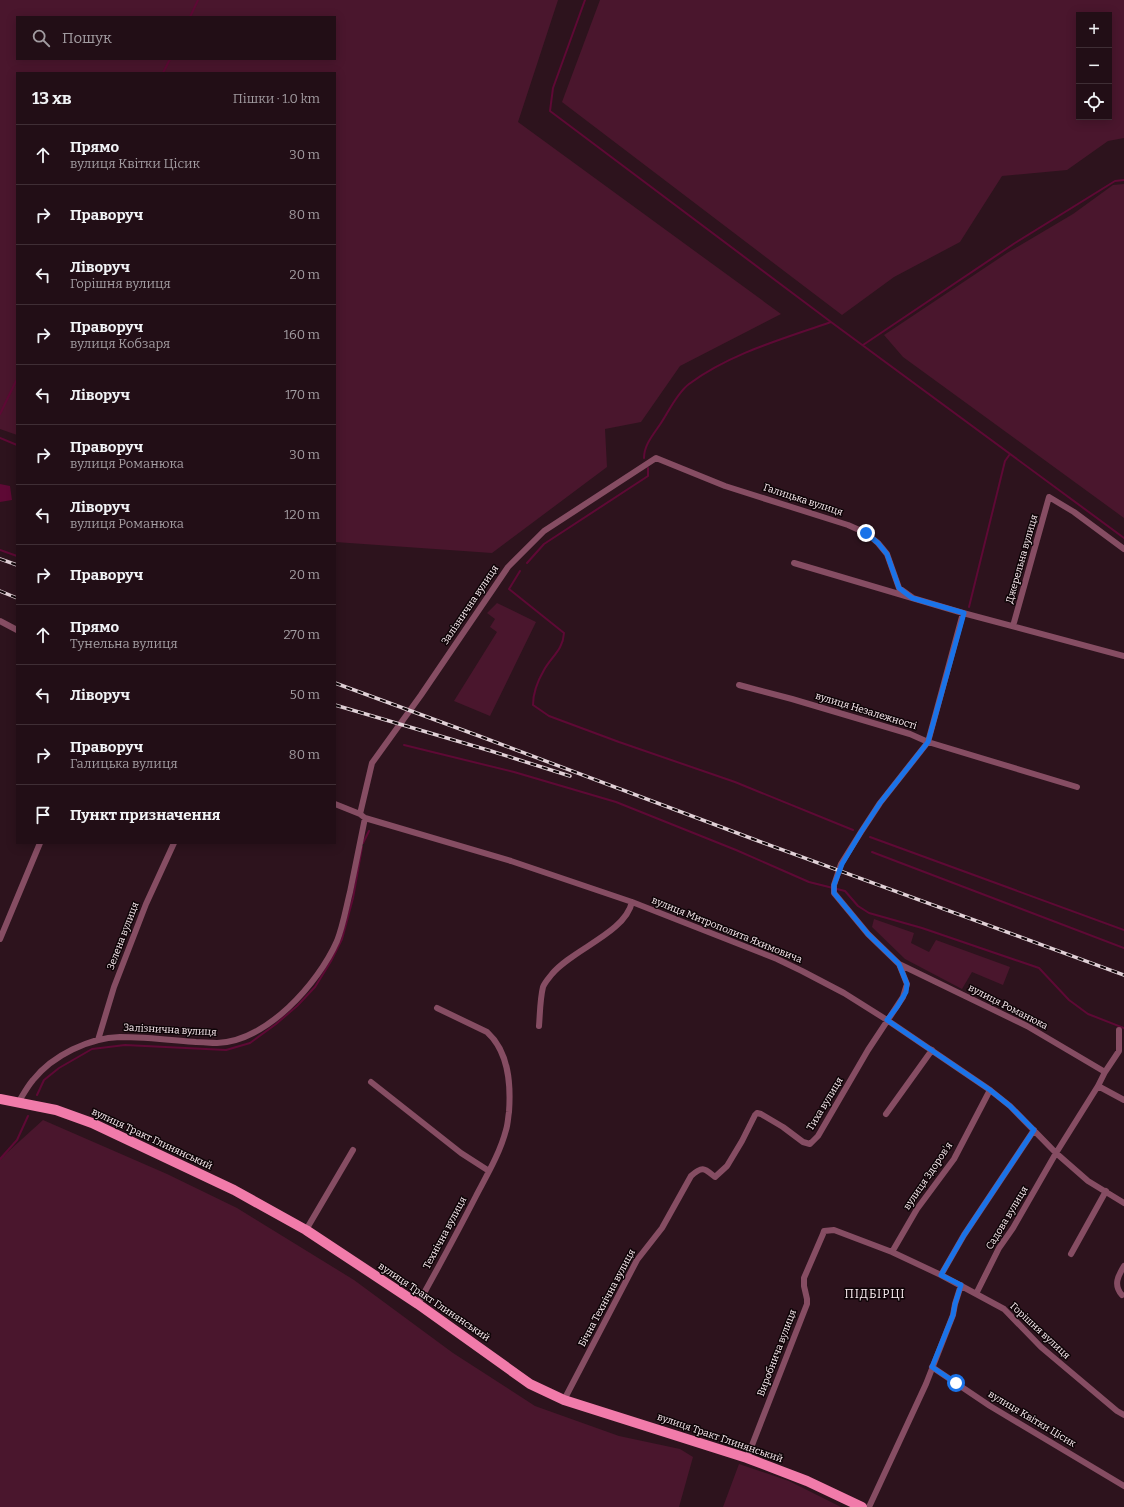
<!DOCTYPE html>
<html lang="uk">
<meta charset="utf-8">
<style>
:root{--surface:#220e16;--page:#2e1c23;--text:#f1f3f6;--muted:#a29ca1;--line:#3f2e35}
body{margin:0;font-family:Bitter,serif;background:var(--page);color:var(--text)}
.controls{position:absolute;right:12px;top:12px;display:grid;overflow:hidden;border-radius:0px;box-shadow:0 2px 10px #0003}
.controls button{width:36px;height:36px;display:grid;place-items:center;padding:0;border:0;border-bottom:1px solid var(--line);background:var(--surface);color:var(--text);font:20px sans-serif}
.stop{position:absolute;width:12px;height:12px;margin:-9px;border:3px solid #1a73e8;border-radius:50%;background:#fff}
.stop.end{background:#1a73e8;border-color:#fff;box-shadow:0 1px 4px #0008}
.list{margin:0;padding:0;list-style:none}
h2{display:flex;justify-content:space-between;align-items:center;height:52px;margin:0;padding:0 16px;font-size:17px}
h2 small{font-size:13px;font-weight:400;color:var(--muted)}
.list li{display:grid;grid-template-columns:26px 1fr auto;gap:12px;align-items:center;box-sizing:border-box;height:60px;padding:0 16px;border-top:1px solid var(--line)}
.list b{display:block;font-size:15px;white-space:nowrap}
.list p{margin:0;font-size:13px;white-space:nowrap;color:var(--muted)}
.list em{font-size:13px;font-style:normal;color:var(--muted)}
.icon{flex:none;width:22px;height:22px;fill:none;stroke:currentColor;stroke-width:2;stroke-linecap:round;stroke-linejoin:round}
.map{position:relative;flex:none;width:1124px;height:1507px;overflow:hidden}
.search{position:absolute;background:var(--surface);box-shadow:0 2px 10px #0003;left:16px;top:16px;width:320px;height:44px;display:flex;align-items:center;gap:10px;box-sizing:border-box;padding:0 14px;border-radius:0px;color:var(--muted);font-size:15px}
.panel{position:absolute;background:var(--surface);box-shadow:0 2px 10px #0003;left:16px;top:72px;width:320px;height:772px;border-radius:0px}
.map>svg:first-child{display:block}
.green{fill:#4a162d;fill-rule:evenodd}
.water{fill:#5e0935}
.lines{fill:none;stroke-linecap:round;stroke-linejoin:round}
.stream{stroke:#5e0935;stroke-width:2}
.minor{stroke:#864d63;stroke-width:6}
.primary{stroke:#f17baa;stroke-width:10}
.rail-casing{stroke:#e0d0d6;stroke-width:3.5}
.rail{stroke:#0e0407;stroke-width:2;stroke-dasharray:6;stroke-linecap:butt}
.route{stroke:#1a73e8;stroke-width:5}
.labels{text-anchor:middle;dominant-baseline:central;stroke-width:3;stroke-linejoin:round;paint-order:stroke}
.street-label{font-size:10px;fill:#fdeef3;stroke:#0e0407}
.quarter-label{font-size:12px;letter-spacing:1px;fill:#fdeef3;stroke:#0e0407}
</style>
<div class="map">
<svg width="1124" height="1507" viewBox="0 0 1124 1507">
<rect width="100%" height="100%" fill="#2d131d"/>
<path class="green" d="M 0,0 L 558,0 L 518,122 L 781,314 L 680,366 L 641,422 L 605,429 L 607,467 L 492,553 L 335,542 L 335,73 L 17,73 L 17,435 L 0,429 ZM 17,17 L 335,17 L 335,59 L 17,59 Z
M 600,0 L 1124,0 L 1124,138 L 1108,141 L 1067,170 L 1002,176 L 960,242 L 894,277 L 842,315 L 562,102 ZM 1079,15 L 1109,15 L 1109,117 L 1079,117 Z
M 1124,184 L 1124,518 L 903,357 L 884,335 L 1007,253 L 1073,214 L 1113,185 Z
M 497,603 L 536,622 L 490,716 L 454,701 L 497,632 L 490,627 L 495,619 L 487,613 Z
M 874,919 L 914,933 L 911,943 L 929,952 L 936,940 L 1010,967 L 1003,985 L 972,972 L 962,989 L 905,959 L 872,927 Z
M 43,1120 L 167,1174 L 237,1208 L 354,1280 L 453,1353 L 535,1406 L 619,1436 L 680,1449 L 693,1457 L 679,1507 L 0,1507 L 0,1159 Z
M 739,1464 L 789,1481 L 841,1507 L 723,1507 Z"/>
<path class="water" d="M 0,484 L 10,486 L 12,500 L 0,502 Z"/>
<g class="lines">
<path class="stream" d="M 585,0 L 553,88 L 550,111 L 831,322 L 1124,538
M 190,17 L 198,0
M 163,73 L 170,59
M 863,345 L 1015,243 L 1115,181 L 1124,180
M 0,414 L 17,379
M 0,438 L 17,445
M 644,458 C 644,445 653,435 661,423 C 669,411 677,393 689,384 C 731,353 783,339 831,322
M 0,550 L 17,556
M 527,563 L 544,544 L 648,476 L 648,468
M 520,571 L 509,589 L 564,633 C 563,650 552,656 544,670 C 537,682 533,692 533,705 L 549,716 L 619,742 L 735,782 L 853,830
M 969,607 L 1005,461 L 1010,454
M 404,745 L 514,772 L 616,802 L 736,850 L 809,882 L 845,891 L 858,906 L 869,913 L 922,928 L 1039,968 L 1069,1000 L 1088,1014 L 1124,1028
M 870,837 L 1124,930
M 363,843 L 369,831
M 872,852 L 1124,948
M 37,1095 L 44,1080 L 59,1068 L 92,1049 L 125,1045 L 226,1050 L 250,1043 L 276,1024 L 297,1006 L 315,987 L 331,961 L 342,939 L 353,898 L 362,847
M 0,1159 L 17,1140 L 28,1116"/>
<path class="minor" d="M 794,563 L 963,613 L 1124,656
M 913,598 L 899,588 L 887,554 L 878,543 L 866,533 L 848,525 L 725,486 L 656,458 L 544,531 L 508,567 L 421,695 L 372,763 L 360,814 L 365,818 L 511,861 L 632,902 L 777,959 L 802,971 L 844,993 L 887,1020 L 990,1090 L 1010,1106 L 1056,1153 L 1088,1181 L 1124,1203
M 0,621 L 17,630
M 1013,626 L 1049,497 L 1074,512 L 1124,549
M 739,685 L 792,699 L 910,734 L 928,742 L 1077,787
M 335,804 L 360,814
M 0,939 L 40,843
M 899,964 L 1027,1026 L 1105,1072
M 539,1026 C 540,1014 540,999 543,987 C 545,982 549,978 552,974 C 573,949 625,933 632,902
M 98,1040 L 114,987 L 146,904 L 174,843
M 371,1082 L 461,1153 L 489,1171
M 1098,1086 L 1124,1100
M 18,1103 C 23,1095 27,1087 33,1080 C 53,1055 89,1038 120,1037 C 145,1037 171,1040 196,1042 C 203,1042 210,1043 217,1043 C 267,1041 318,984 337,941 C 343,926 346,908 350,892 C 355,867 360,842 365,818
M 886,1114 L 932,1050
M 306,1230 L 353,1150
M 892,1252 L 917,1209 L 954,1159 L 990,1090
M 1071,1254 L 1106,1191
M 941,1275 L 964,1235 L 1034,1130
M 976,1294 L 999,1248 L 1013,1228 L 1056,1153 L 1098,1086 L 1105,1072 L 1119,1051 L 1119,1030
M 1122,1295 C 1113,1285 1118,1276 1124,1266
M 418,1304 C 438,1268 457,1233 476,1196 C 487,1175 500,1153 506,1130 C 508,1124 508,1117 509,1112 C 511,1084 509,1052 487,1032 L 437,1008
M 932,1367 L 990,1406 L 1124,1486
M 564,1400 L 637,1260 L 662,1228 L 691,1176 C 703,1165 705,1169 715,1177 L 727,1166 L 742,1141 L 755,1115 L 757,1113 L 761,1114 L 783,1127 L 803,1142 L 810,1144 L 818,1136 L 868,1050 L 903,997 L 907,984 L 899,964 L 868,934 L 834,893 L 834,885 L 841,864 L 861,832 L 880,803 L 928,742 L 963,613
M 747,1458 L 807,1304 L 807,1299 L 804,1286 L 804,1278 L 823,1234 L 824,1231 L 834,1230 L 892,1252 L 941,1275 L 1004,1309 L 1041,1347 L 1117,1411 L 1124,1415
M 869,1507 L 926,1384 L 953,1315 L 955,1304 L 961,1285"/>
<path class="primary" d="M 0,1099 L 56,1110 L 92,1123 L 234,1190 L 306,1230 L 418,1304 L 530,1384 L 564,1400 L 747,1458 L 807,1481 L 862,1507"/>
<defs>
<path id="rail" d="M 0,559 L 17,565
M 0,591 L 17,598
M 335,683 L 479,736 L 753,839 L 1124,975
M 335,705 L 491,751 L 570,776"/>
</defs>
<use href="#rail" class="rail-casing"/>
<use href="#rail" class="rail"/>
</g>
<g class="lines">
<path class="route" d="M 866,533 L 878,543 L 887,554 L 899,588 L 912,598 L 964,613 L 928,742 L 880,803 L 861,832 L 842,864 L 834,885 L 834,893 L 868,934 L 899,964 L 907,984 L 906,992 L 897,1007 L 887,1020 L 990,1090 L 1010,1106 L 1034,1130 L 964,1235 L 941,1275 L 961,1285 L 955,1304 L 953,1315 L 932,1367 L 956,1383"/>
</g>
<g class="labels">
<g class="street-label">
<text transform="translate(803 500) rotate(18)">Галицька вулиця</text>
<text transform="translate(1022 559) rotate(-74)">Джерельна вулиця</text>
<text transform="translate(470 605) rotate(-56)">Залізнична вулиця</text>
<text transform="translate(866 711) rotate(17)">вулиця Незалежності</text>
<text transform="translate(727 930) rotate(22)">вулиця Митрополита Яхимовича</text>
<text transform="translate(123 936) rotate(-69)">Зелена вулиця</text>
<text transform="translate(1008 1007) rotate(27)">вулиця Романюка</text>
<text transform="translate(170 1030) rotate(3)">Залізнична вулиця</text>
<text transform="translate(825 1104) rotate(-59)">Тиха вулиця</text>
<text transform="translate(152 1139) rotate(25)">вулиця Тракт Глинянський</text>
<text transform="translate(928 1176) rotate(-56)">вулиця Здоров'я</text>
<text transform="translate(1007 1218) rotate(-59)">Садова вулиця</text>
<text transform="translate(445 1233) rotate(-62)">Технічна вулиця</text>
<text transform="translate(607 1298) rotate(-62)">Бічна Технічна вулиця</text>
<text transform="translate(434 1302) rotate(34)">вулиця Тракт Глинянський</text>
<text transform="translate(1040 1331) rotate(43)">Горішня вулиця</text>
<text transform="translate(777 1353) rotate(-69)">Виробнича вулиця</text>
<text transform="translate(1032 1419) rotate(31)">вулиця Квітки Цісик</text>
<text transform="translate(720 1438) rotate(19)">вулиця Тракт Глинянський</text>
</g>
<g class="quarter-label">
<text x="875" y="1294">ПІДБІРЦІ</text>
</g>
</g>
</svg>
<div class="controls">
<button>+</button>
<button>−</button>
<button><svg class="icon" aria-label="locate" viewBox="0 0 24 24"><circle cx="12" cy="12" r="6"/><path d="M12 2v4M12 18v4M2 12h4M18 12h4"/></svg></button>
</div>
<div class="stop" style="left:956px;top:1383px"></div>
<div class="stop end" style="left:866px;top:533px"></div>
<div class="search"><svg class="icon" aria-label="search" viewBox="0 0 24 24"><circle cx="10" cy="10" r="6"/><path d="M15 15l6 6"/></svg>Пошук</div>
<section class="panel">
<h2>13 хв<small>Пішки · 1.0 km</small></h2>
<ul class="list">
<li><svg class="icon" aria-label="ahead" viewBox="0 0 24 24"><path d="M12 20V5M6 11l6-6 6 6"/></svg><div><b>Прямо</b><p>вулиця Квітки Цісик</p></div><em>30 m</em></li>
<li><svg class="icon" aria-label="right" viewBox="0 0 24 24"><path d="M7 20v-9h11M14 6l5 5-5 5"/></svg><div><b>Праворуч</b></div><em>80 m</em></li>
<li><svg class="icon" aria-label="left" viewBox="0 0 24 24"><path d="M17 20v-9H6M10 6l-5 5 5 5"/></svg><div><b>Ліворуч</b><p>Горішня вулиця</p></div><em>20 m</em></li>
<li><svg class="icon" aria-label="right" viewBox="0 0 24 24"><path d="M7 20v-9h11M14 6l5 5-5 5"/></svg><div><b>Праворуч</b><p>вулиця Кобзаря</p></div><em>160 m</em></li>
<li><svg class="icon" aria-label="left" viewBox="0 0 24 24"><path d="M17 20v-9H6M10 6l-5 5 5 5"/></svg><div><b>Ліворуч</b></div><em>170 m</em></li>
<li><svg class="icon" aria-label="right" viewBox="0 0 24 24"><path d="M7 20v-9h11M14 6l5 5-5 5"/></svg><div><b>Праворуч</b><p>вулиця Романюка</p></div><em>30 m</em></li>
<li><svg class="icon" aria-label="left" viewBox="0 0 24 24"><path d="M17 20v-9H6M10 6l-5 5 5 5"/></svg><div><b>Ліворуч</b><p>вулиця Романюка</p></div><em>120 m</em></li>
<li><svg class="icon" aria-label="right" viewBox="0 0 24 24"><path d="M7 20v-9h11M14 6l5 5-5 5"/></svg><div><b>Праворуч</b></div><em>20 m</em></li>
<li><svg class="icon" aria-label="ahead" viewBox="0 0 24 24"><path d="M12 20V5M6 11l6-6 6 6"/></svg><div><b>Прямо</b><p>Тунельна вулиця</p></div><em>270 m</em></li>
<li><svg class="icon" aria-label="left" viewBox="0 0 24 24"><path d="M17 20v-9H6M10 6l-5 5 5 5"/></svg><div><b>Ліворуч</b></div><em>50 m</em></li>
<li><svg class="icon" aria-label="right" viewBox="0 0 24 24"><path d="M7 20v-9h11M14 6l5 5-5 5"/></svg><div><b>Праворуч</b><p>Галицька вулиця</p></div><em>80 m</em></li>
<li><svg class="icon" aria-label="arrive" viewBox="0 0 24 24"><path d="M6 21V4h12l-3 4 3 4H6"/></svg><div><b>Пункт призначення</b></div></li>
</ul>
</section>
</div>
